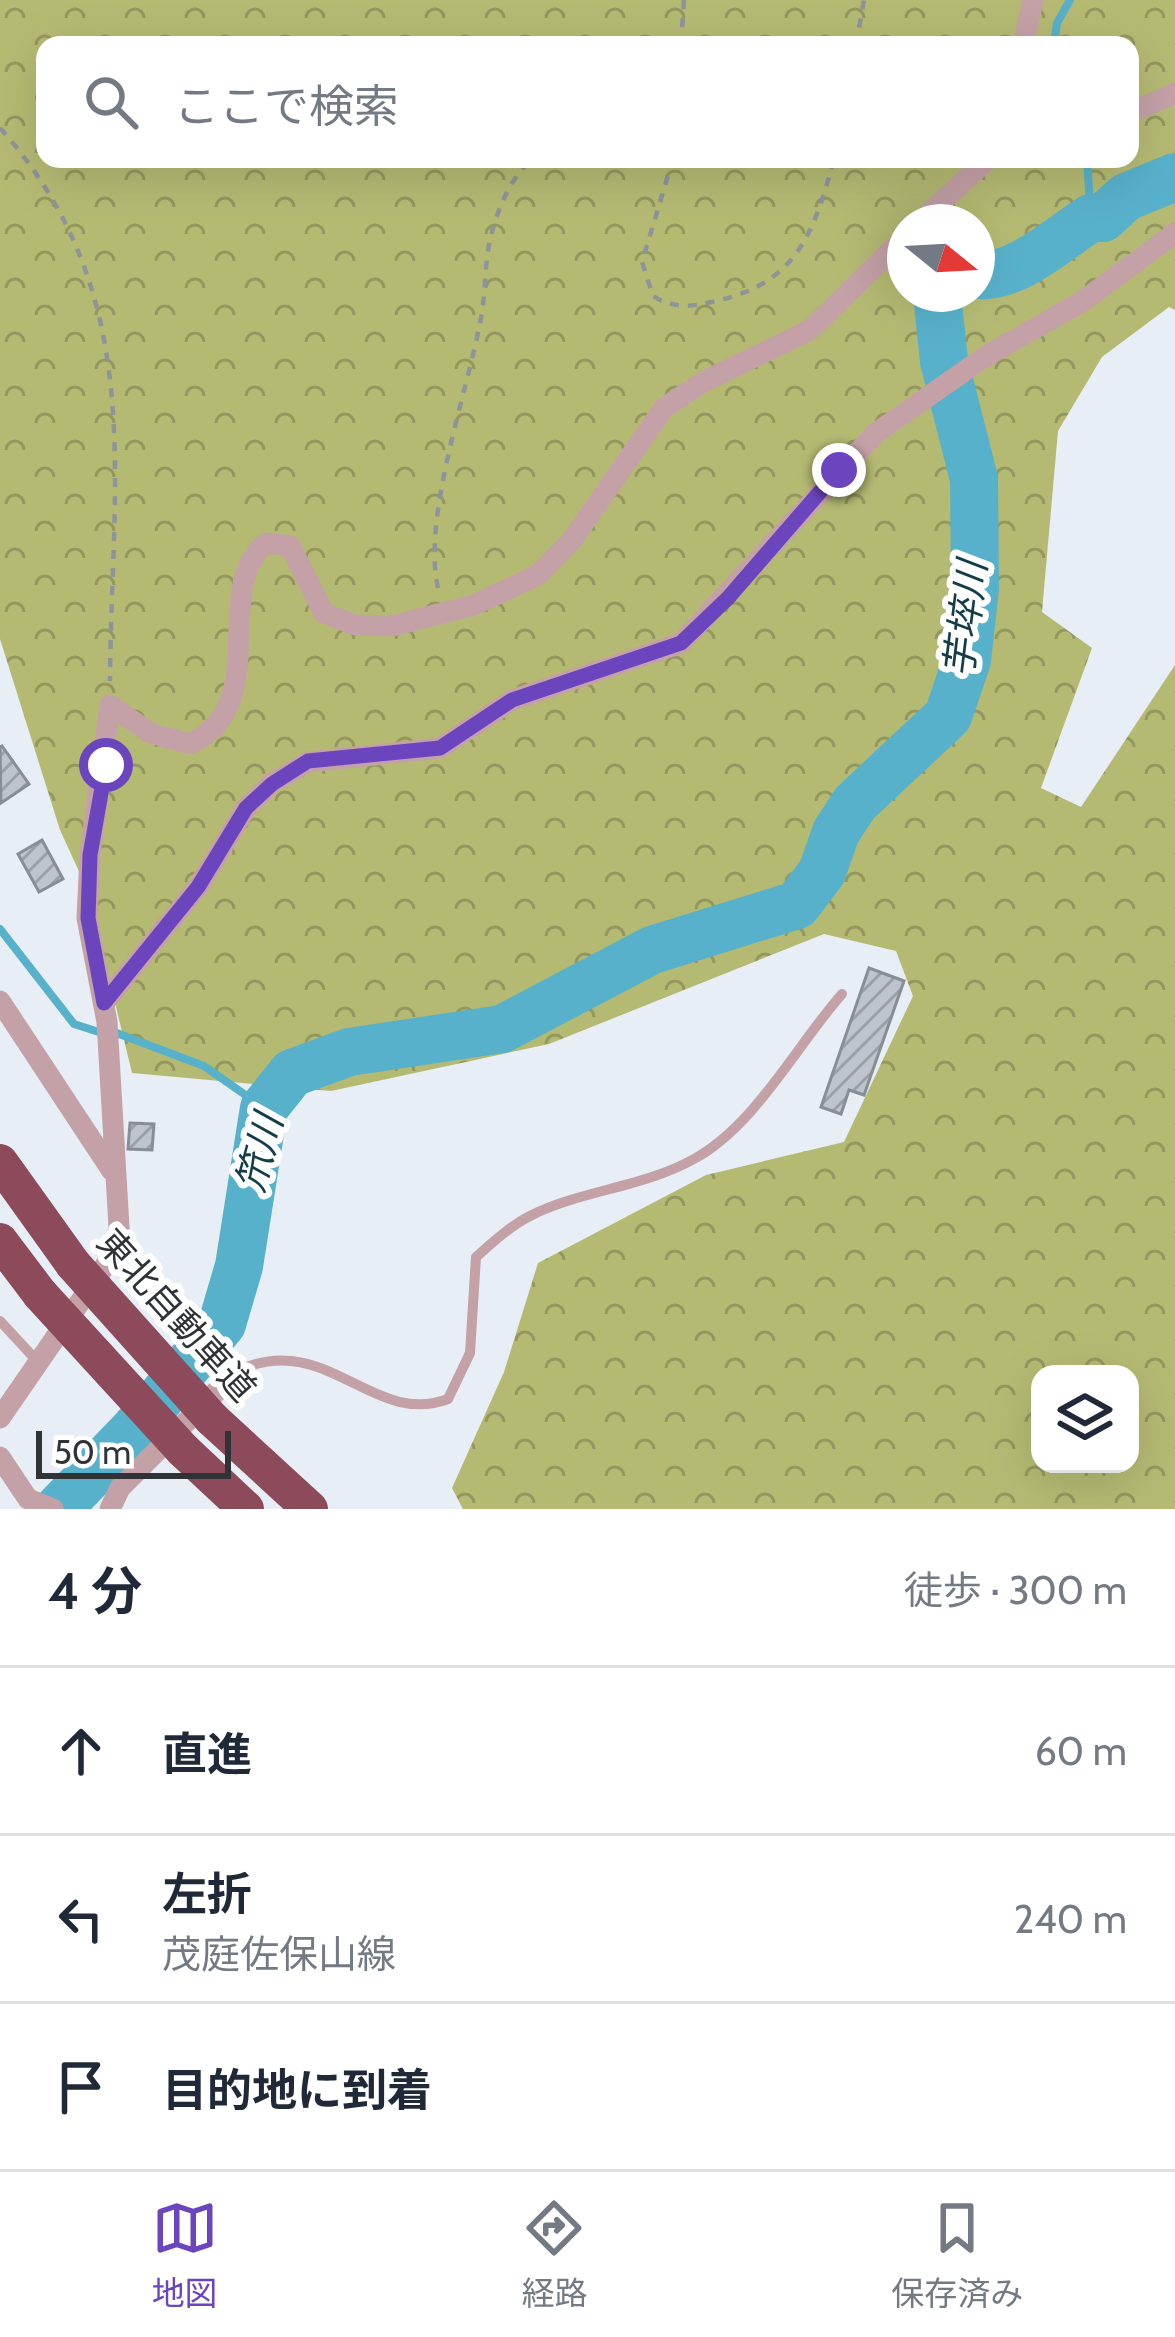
<!DOCTYPE html>
<html lang="ja">
<meta charset="utf-8">
<style>
:root{--surface:#fff;--page:#f2f2f3;--text:#1f2937;--muted:#747a83;--line:#e0e1e3;--accent:#6b45be}
body{margin:0;font-family:Cabin,"Noto Sans JP",sans-serif;background:var(--page);color:var(--text)}
.controls{position:absolute;right:36px;bottom:36px;display:grid;overflow:hidden;border-radius:24px;box-shadow:0 12px 48px #0002}
.controls button{width:108px;height:108px;display:grid;place-items:center;padding:0;border:0;border-bottom:3px solid var(--line);background:var(--surface);color:var(--text);font:60px sans-serif}
.compass{position:absolute;left:887px;top:204px;width:108px;height:108px;border-radius:50%;background:var(--surface);box-shadow:0 12px 48px #0002;rotate:108deg}
.scale{position:absolute;left:36px;bottom:30px;width:195px;box-sizing:border-box;padding-left:12px;border:6px solid #303335;border-top:0;font-size:33px;line-height:42px;white-space:nowrap;color:#303335;-webkit-text-stroke:9px #fff;paint-order:stroke}
.stop{position:absolute;width:36px;height:36px;margin:-27px;border:9px solid #6b45be;border-radius:50%;background:#fff}
.stop.end{background:#6b45be;border-color:#fff;box-shadow:0 3px 12px #0008}
.list{margin:0;padding:0;list-style:none}
h2{display:flex;justify-content:space-between;align-items:center;height:156px;margin:0;padding:0 48px;font-size:51px}
h2 small{font-size:39px;font-weight:400;color:var(--muted)}
.list li{display:grid;grid-template-columns:78px 1fr auto;gap:36px;align-items:center;box-sizing:border-box;height:168px;padding:0 48px;border-top:3px solid var(--line)}
.list b{display:block;font-size:45px;white-space:nowrap}
.list p{margin:0;font-size:39px;white-space:nowrap;color:var(--muted)}
.list em{font-size:39px;font-style:normal;color:var(--muted)}
.icon{flex:none;width:66px;height:66px;fill:none;stroke:currentColor;stroke-width:2;stroke-linecap:round;stroke-linejoin:round}
.map{position:relative;flex:none;width:1175px;height:1509px;overflow:hidden}
.search{position:absolute;background:var(--surface);box-shadow:0 12px 48px #0002;left:36px;right:36px;top:36px;height:132px;display:flex;align-items:center;gap:30px;box-sizing:border-box;padding:0 42px;border-radius:24px;color:var(--muted);font-size:45px}
.sheet{height:660px;background:var(--surface)}
nav{display:flex;justify-content:space-around;align-items:center;box-sizing:border-box;height:168px;border-top:3px solid var(--line);background:var(--surface);font-size:33px;color:var(--muted)}
nav a{display:grid;justify-items:center;gap:6px}
nav .on{color:var(--accent)}
.map>svg:first-child{display:block}
.forest{fill:url(#forest-crowns);fill-rule:evenodd}
.lines{fill:none;stroke-linecap:round;stroke-linejoin:round}
.stream{stroke:#58b1cb;stroke-width:8}
.river{stroke:#58b1cb;stroke-width:48}
.building{fill:url(#building-hatch);stroke:#888e94;stroke-width:3}
.path{stroke:#8f9498;stroke-width:4.5;stroke-dasharray:9 9;stroke-linecap:butt}
.lane{stroke:#c4a1a7;stroke-width:10}
.street{stroke:#c4a1a7;stroke-width:21}
.highway{stroke:#8d4a5a;stroke-width:36}
.highway-bridge{stroke:#8d4a5a;stroke-width:36}
.route{stroke:#6b45be;stroke-width:15}
.labels{text-anchor:middle;dominant-baseline:central;stroke-width:12;stroke-linejoin:round;paint-order:stroke}
.street-label{font-size:36px;fill:#303335;stroke:#fff}
.water-label{font-size:39px;font-style:italic;fill:#133d48;stroke:#fff}
</style>
<div class="map">
<svg width="1175" height="1509" viewBox="0 0 1175 1509">
<defs>
<pattern id="forest-crowns" width="20" height="18" patternUnits="userSpaceOnUse" patternTransform="scale(3)"><rect width="20" height="18" fill="#b5ba73"/><path d="M2 6a3 3 0 1 1 6 0M12 15a3 3 0 1 1 6 0" fill="none" stroke="#94985f"/></pattern>
<pattern id="building-hatch" width="6" height="6" patternUnits="userSpaceOnUse" patternTransform="scale(3)"><rect width="6" height="6" fill="#bec4cb"/><path d="M-1 1l2-2M0 6l6-6M5 7l2-2" fill="none" stroke="#9ba0a6"/></pattern>
</defs>
<rect width="100%" height="100%" fill="#e7eef5"/>
<path class="forest" d="M 0,0 L 1175,0 L 1175,310 L 1169,307 L 1102,357 L 1058,431 L 1042,612 L 1092,648 L 1041,788 L 1081,807 L 1175,665 L 1175,1509 L 463,1509 L 452,1488 L 504,1372 L 538,1263 L 706,1175 L 844,1142 L 913,996 L 896,951 L 824,934 L 549,1044 L 331,1091 L 132,1073 L 88,891 L 60,830 L 0,639 ZM 45,45 L 1130,45 L 1130,159 L 45,159 ZM 905,222 L 977,222 L 977,294 L 905,294 ZM 1040,1374 L 1130,1374 L 1130,1464 L 1040,1464 Z"/>
<g class="lines">
<path class="stream" d="M 1054,45 L 1057,23 L 1070,0
M 1087,159 L 1091,218
M 0,929 L 74,1024 L 102,1033 L 106,1029 L 204,1066 L 264,1108"/>
<path class="river" d="M 977,275 C 1016,279 1059,238 1091,218 L 1103,218 L 1126,197 L 1175,177
M 58,1509 L 133,1431 L 222,1324 L 239,1266 L 264,1108 L 292,1073 L 349,1052 L 502,1029 L 652,950 L 797,905 L 822,872 L 836,832 L 855,803 L 948,716 L 967,660 L 975,588 L 974,479 L 944,361 L 937,294"/>
</g>
<path class="building" d="M 2,746 L 29,784 L 1,803 L 0,747 Z
M 42,840 L 63,879 L 39,892 L 18,854 Z
M 869,968 L 904,981 L 864,1095 L 849,1090 L 841,1114 L 821,1107 Z
M 130,1123 L 154,1124 L 152,1150 L 128,1149 Z"/>
<g class="lines">
<path class="path" d="M 681,45 L 684,0
M 856,45 L 864,0
M 0,128 C 149,295 111,479 110,681
M 673,159 L 642,262 L 653,296 C 674,309 692,307 716,301 C 797,283 814,233 834,159
M 438,588 C 422,520 466,396 480,323 C 486,296 484,267 490,240 C 497,210 509,180 532,159"/>
<path class="lane" d="M 0,1321 L 37,1361
M 237,1371 C 326,1329 373,1428 448,1399 L 470,1353 L 476,1257 C 492,1243 509,1227 528,1217 C 580,1190 642,1188 694,1159 C 755,1126 796,1046 842,994"/>
<path class="street" d="M 1023,45 L 1033,0
M 1130,113 L 1175,93
M 920,222 L 988,159
M 110,705 L 150,733 L 190,744 C 274,705 210,588 266,543 L 290,546 L 324,613 L 355,625 L 392,626 L 474,605 L 538,575 L 572,540 L 664,408 L 703,382 L 810,330 L 905,237
M 0,1001 L 112,1171
M 104,1003 L 198,887 L 246,808 L 272,783 L 308,762 L 440,748 L 512,700 L 681,643 L 876,433 L 986,356 L 1083,301 L 1175,233
M 0,1418 L 120,1244 L 107,1022 L 87,918 L 90,855 L 110,705
M 0,1457 L 28,1499 L 53,1509
M 110,1509 L 120,1488 L 237,1371"/>
<path class="highway" d="M 0,1162 L 73,1264
M 0,1241 L 40,1294
M 212,1419 L 310,1509
M 183,1450 L 246,1509"/>
<path class="highway-bridge" d="M 73,1264 L 212,1419
M 40,1294 L 183,1450"/>
</g>
<g class="lines">
<path class="route" d="M 106,765 L 90,855 L 88,918 L 104,1003 L 198,887 L 246,808 L 272,784 L 308,761 L 440,748 L 512,700 L 681,643 L 728,598 L 839,470"/>
</g>
<g class="labels">
<g class="street-label">
<text transform="translate(177 1315) rotate(48)">東北自動車道</text>
</g>
<g class="water-label">
<text transform="translate(965 619) rotate(-83)">芋埣川</text>
<text transform="translate(259 1153) rotate(-75)">笊川</text>
</g>
</g>
</svg>
<div class="controls">
<button><svg class="icon" aria-label="layers" viewBox="0 0 24 24"><path d="M12 4l9 5-9 5-9-5zM3 14l9 5 9-5"/></svg></button>
</div>
<svg class="compass" viewBox="-18 -18 36 36"><path d="M0-13l5 13h-10z" fill="#e53935"/><path d="M0 13l5-13h-10z" fill="#747a83"/></svg>
<div class="scale">50 m</div>
<div class="stop" style="left:106px;top:765px"></div>
<div class="stop end" style="left:839px;top:470px"></div>
<div class="search"><svg class="icon" aria-label="search" viewBox="0 0 24 24"><circle cx="10" cy="10" r="6"/><path d="M15 15l6 6"/></svg>ここで検索</div>
</div>
<section class="sheet">
<h2>4 分<small>徒歩 · 300 m</small></h2>
<ul class="list">
<li><svg class="icon" aria-label="ahead" viewBox="0 0 24 24"><path d="M12 20V5M6 11l6-6 6 6"/></svg><div><b>直進</b></div><em>60 m</em></li>
<li><svg class="icon" aria-label="left" viewBox="0 0 24 24"><path d="M17 20v-9H6M10 6l-5 5 5 5"/></svg><div><b>左折</b><p>茂庭佐保山線</p></div><em>240 m</em></li>
<li><svg class="icon" aria-label="arrive" viewBox="0 0 24 24"><path d="M6 21V4h12l-3 4 3 4H6"/></svg><div><b>目的地に到着</b></div></li>
</ul>
</section>
<nav>
<a class="on"><svg class="icon" aria-label="map" viewBox="0 0 24 24"><path d="M3 6l6-2 6 2 6-2v14l-6 2-6-2-6 2zM9 4v14M15 6v14"/></svg>地図</a>
<a><svg class="icon" aria-label="directions" viewBox="0 0 24 24"><path d="M12 3l9 9-9 9-9-9zM9 14v-3h6M13 9l2 2-2 2"/></svg>経路</a>
<a><svg class="icon" aria-label="saved" viewBox="0 0 24 24"><path d="M7 4h10v16l-5-4-5 4z"/></svg>保存済み</a>
</nav>
